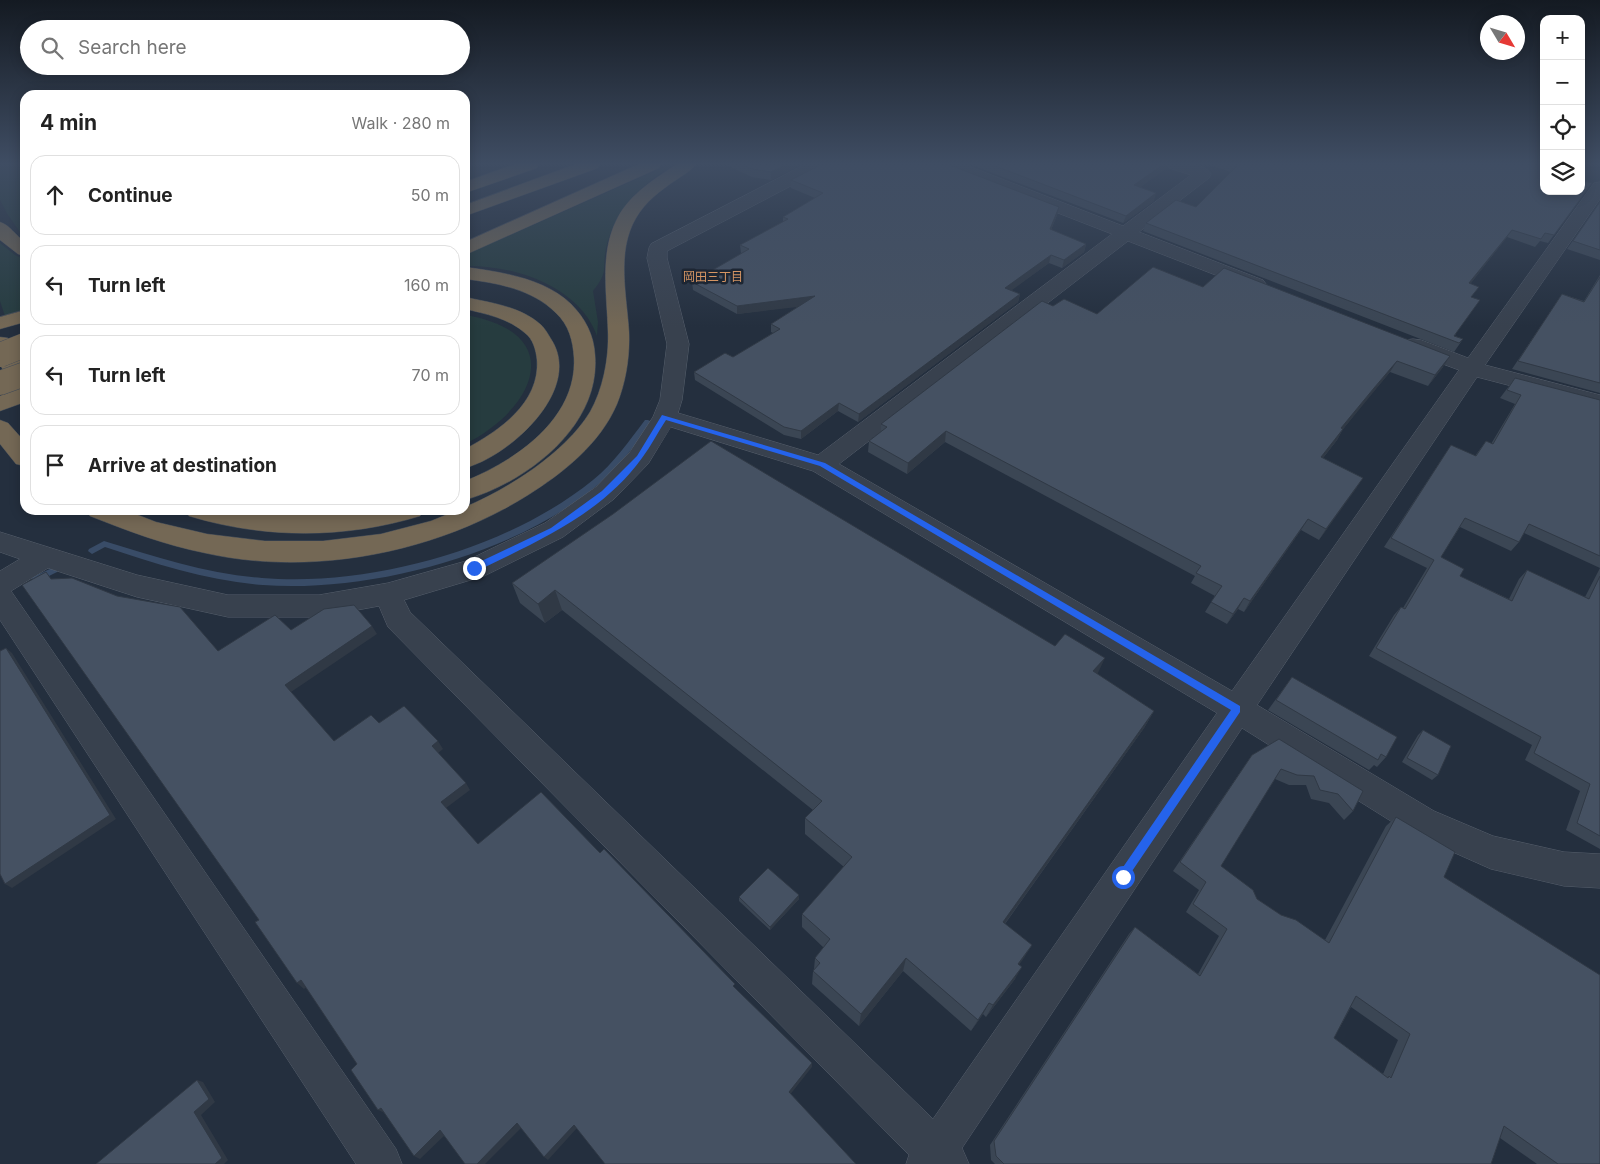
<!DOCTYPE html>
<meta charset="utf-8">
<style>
:root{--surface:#fff;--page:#f6f6f6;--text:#222;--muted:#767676;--line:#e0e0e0}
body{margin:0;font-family:Inter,"Noto Sans JP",sans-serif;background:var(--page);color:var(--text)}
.controls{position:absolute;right:15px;top:15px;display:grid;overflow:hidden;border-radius:10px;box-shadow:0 2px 12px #0003}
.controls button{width:45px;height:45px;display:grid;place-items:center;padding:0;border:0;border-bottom:1px solid var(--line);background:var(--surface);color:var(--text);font:25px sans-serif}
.compass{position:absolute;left:1480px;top:15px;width:45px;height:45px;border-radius:50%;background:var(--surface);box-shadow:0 2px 12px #0003;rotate:128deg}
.stop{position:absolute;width:15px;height:15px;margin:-11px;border:4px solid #2563eb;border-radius:50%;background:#fff}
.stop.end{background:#2563eb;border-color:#fff;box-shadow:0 1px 5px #0008}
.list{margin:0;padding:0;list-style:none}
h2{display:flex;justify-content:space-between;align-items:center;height:65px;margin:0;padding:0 20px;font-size:21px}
h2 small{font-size:16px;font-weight:400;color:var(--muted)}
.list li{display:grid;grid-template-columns:32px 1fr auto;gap:15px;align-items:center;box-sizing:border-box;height:80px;margin:0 10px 10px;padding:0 10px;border:1px solid var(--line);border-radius:15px}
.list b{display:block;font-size:19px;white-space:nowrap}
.list em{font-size:16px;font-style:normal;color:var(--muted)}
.icon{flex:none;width:28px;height:28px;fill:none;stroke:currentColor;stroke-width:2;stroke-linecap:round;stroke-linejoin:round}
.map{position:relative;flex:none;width:1600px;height:1164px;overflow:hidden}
.search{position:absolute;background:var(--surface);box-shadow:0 2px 12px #0003;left:20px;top:20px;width:450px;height:55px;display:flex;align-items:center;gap:12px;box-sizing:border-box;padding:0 18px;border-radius:28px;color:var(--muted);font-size:19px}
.panel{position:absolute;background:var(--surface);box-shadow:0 2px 12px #0003;left:20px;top:90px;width:450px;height:425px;border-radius:15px}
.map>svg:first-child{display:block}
.green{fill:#263c3f}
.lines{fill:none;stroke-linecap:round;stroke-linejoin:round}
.stream{fill:#394c67;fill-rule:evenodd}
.minor-casing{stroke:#565f6c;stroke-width:1}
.highway-casing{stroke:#434c59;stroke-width:1}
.minor{fill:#38414e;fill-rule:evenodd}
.highway{fill:#746855;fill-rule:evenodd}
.highway-bridge-casing{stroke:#434c59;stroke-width:25;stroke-linecap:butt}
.highway-bridge{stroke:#746855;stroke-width:24}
.wall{fill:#3b4654;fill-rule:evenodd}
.shaded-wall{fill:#303945}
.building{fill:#455162;stroke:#303945;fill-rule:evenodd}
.route{fill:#2563eb}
.labels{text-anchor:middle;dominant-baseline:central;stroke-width:5;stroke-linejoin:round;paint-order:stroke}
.far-neighbourhood-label{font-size:12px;fill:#d59563;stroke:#1d2633}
</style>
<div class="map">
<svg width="1600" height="1164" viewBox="0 0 1600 1164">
<rect width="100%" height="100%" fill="#242f3e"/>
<path class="green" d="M 0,164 L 25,164 L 25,239 L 8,215 L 0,200 Z
M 671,164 L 674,164 C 641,185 615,209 606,248 C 602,270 609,271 593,291 L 598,322 L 597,336 C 579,286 514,265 465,266 L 465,255 Z
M 0,243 L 15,255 L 25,260 L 25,309 L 5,316 L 0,301 Z
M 465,315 C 568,332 537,408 465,444 Z"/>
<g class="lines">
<path class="stream" d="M 645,420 L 648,420 L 652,422 C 637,443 620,465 600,483 C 518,554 370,593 263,585 C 209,581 156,564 105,547 L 92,554 L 88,551 L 89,549 L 104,541 C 156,557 208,574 262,578 C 371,587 508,549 593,480 C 614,463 629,441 645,420 Z
M 54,567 L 57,568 L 58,570 L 57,572 L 39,581 L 33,581 L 32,579 L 33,577 Z"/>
<defs>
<path id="minor" d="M 806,164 L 827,164 L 825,168 L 667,251 L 667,258 L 689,344 L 682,400 L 678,413 L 818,455 L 1112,234 L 942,168 L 940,164 L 963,164 L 1123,226 L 1191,175 L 1169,168 L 1167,164 C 1180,164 1203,161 1211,174 L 1209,178 L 1139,232 L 1263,280 L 1266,284 L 1263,288 L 1256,290 L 1249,288 L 1128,241 L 839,464 L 1232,691 L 1459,370 L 1405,350 L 1402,345 L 1405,340 L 1413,339 L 1421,340 L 1468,358 L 1594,183 L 1600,182 L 1600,199 L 1485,365 L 1600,395 L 1600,409 L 1477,377 L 1257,705 L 1434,811 L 1493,836 L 1564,852 L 1600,854 L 1600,888 L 1564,886 L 1491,869 L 1410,833 L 1242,728 L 962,1148 L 969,1164 L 906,1164 L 909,1155 L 388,627 L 379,606 L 319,617 L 228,617 L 137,597 L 48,568 L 11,591 L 396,1149 L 402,1164 L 356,1164 L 0,620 L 0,571 L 20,559 L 0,552 L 0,532 L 137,575 L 228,595 L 319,595 L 388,583 L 466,561 L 545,523 L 596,487 L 630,452 L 653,417 L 660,400 L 667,344 L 647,258 L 649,248 L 651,244 ZM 671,427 L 813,471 L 1217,713 L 933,1119 L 410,612 L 404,600 L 484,576 L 563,537 L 614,499 L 648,464 Z"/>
<path id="highway" d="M 515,164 L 539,164 L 537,168 L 465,193 L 465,182 Z
M 576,164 L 600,164 L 598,168 L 465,216 L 465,205 Z
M 639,164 L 661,164 L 659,168 L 465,255 L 465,242 Z
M 677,164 L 696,164 C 691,171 683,175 676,180 C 661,190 645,202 636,218 C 616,252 627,296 629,332 C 630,356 626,382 617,404 C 600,444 563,473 528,495 C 436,553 311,577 205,553 C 165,545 128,531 90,516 L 86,510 L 125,510 L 156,522 L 207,534 L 265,541 L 323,541 L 381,534 L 431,521 L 458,510 L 465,510 L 465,507 C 508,489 565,453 590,412 C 603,389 609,358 608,332 C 607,294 599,252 618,217 C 631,193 655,179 677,164 Z
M 0,222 C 10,225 16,236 25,242 L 25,256 L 18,254 L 0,240 Z
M 465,267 C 501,272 544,278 571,304 C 585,318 594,335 595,355 C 601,426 527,482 465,500 L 465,481 C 515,461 577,419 574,358 C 573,341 569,325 556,313 C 532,289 497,283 465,279 Z
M 465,297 C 491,303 519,306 540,324 C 544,327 548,334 551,339 C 584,389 510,456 465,468 L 465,449 C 499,431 540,403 537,360 C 536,350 533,339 525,333 C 508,318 486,314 465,309 Z
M 25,310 L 25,322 L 0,329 L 0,317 Z
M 0,337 L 8,338 L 25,370 L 25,402 L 0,411 L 0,396 L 13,391 L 0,364 Z
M 0,420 L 8,423 L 25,442 L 25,466 L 16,464 L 0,444 Z
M 185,510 L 246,510 L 304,514 L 364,510 L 424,510 L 420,516 C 345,539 264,539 189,516 Z"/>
</defs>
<use href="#minor" class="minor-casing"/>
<use href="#highway" class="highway-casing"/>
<use href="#minor" class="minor"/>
<use href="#highway" class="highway"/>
<defs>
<path id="highway-bridge" d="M 0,355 L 25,345
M 0,383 L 25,374"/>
</defs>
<use href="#highway-bridge" class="highway-bridge-casing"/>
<use href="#highway-bridge" class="highway-bridge"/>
</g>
<path class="wall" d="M 724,164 L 802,164 L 771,180 L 752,177 Z
M 969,164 L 1168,164 L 1167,168 L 1140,187 L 1154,201 L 1123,223 Z
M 1207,164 L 1544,164 L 1544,191 L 1592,183 L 1548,243 L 1540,241 L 1535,247 L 1507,237 L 1470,284 L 1472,297 L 1455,336 L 1463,339 L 1454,352 L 1143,231 L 1146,223 L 1196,207 L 1231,172 Z
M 791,180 L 1059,207 L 1057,215 L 1051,230 L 1086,244 L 1084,252 L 1062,268 L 1049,263 L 1011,290 L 1020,294 L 1018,302 L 858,422 L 838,411 L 801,439 L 784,435 L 695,380 L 694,372 L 733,357 L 773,333 L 771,332 L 771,324 L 799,306 L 737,314 L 693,290 L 692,282 L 742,254 L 741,253 L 740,245 L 783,222 L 783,217 L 815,198 L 791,188 Z
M 1600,202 L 1600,260 L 1567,249 Z
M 1600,275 L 1600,393 L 1512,369 L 1562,294 L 1584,301 Z
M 1203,287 L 1443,367 L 1428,386 L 1390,372 L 1367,399 L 1343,429 L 1337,440 L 1323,458 L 1363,478 L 1319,540 L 1301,530 L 1244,612 L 1238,609 L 1227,624 L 1205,612 L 1215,596 L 1191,583 L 1195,576 L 945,442 L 907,474 L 868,452 L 869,441 L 881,432 L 881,424 L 1053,306 L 1097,314 Z
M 1515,378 L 1600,400 L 1600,849 L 1566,830 L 1580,791 L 1525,760 L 1532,745 L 1369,656 L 1394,615 L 1401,607 L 1403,608 L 1427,568 L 1384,547 L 1451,445 L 1475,456 L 1486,441 L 1491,444 L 1515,404 L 1500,398 ZM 1460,527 L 1511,551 L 1519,542 L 1524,533 L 1600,568 L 1585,597 L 1527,570 L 1519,579 L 1509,599 L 1460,576 L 1441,557 Z
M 512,583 L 1097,674 L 1154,711 L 1144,728 L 1005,924 L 1032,945 L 1019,964 L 1015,979 L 986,1017 L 983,1014 L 971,1031 L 903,971 L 859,1026 L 812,984 L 813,971 L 814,969 L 815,958 L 824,948 L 802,927 L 802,914 L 844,867 L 805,834 L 805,818 L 813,810 L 562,610 L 545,623 L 520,603 Z
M 1292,677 L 1386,757 L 1377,767 L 1374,765 L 1369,770 L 1268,710 Z
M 1423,730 L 1438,775 L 1432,780 L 1402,762 L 1418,735 Z
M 1252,755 L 1363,791 L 1353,811 L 1344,820 L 1329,803 L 1311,799 L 1306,785 L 1289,785 L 1275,779 L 1221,866 L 1257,899 L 1281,915 L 1325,940 L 1386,826 L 1396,817 L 1444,877 L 1600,1164 L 1537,1164 L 1500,1138 L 1491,1164 L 995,1164 L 991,1160 L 990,1145 L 1129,934 L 1135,927 L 1198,974 L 1219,936 L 1186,912 L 1199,890 L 1173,871 L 1245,765 ZM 1351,1007 L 1398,1040 L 1383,1074 L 1334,1038 Z
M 799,895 L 799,899 L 770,930 L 739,901 L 739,897 Z"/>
<path class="shaded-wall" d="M 787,164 L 802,164 L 771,180 L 771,172 Z
M 1164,164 L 1168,164 L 1167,168 L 1132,193 L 1134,185 Z
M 1156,193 L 1154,201 L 1123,223 L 1126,216 Z
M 1059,207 L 1057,215 L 1048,237 L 1050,229 Z
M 1512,230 L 1507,237 L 1464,292 L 1469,283 Z
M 1086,244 L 1084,252 L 1062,268 L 1064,260 Z
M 1051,255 L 1049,263 L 1004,296 L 1005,288 Z
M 1020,294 L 1018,302 L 858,422 L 859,414 Z
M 815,296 L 815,305 L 737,314 L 737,306 Z
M 1450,356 L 1443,367 L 1428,386 L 1435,375 Z
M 1397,361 L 1390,372 L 1335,439 L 1341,428 Z
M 839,403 L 838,411 L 801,439 L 801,431 Z
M 1343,429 L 1337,440 L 1315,468 L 1321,457 Z
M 946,431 L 945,442 L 907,474 L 908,463 Z
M 1363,478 L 1356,489 L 1319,540 L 1326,529 Z
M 1308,519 L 1301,530 L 1244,612 L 1250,601 Z
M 555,590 L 562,610 L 545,623 L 538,604 Z
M 1244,598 L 1238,609 L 1227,624 L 1233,614 Z
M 372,626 L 377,634 L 291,692 L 285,685 Z
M 6,648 L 12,653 L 116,819 L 12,888 L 5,884 Z
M 1105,658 L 1096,677 L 1093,671 Z
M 1154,711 L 1144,728 L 996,936 L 1003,922 Z
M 438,741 L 443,749 L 437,754 L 432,746 Z
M 466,783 L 470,790 L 446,808 L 441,802 Z
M 799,895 L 799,899 L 770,930 L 770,927 Z
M 1032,945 L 1024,958 L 1011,976 L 1018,964 Z
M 906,958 L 903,971 L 859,1026 L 861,1014 Z
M 1022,967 L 1015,979 L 986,1017 L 993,1005 Z
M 301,980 L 308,985 L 304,989 L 297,983 Z
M 989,1003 L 983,1014 L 971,1031 L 978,1020 Z
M 812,1063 L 812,1067 L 789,1096 L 789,1092 Z
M 197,1080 L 203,1082 L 215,1102 L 201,1115 L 228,1160 L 224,1164 L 215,1164 L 194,1112 Z
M 381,1108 L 385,1113 L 378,1110 Z
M 517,1123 L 522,1127 L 485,1164 L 477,1164 Z
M 574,1125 L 577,1128 L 548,1160 L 544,1157 Z
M 440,1130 L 446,1134 L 420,1159 L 414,1156 Z"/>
<path class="building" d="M 741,164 L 787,164 L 771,172 L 752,169 Z
M 822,164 L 947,164 L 1059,207 L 1050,229 L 1086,244 L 1064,260 L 1051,255 L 1005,288 L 1020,294 L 859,414 L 839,403 L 801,431 L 784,427 L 694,372 L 725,353 L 733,357 L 780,329 L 771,324 L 815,296 L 737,306 L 692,282 L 749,249 L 740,245 L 788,219 L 783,217 L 823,193 L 791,180 Z
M 990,164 L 1164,164 L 1134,185 L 1156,193 L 1126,216 Z
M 1233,164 L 1544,164 L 1544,191 L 1581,191 L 1581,180 L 1592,183 L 1554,235 L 1545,233 L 1541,239 L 1512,230 L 1469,283 L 1479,287 L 1471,297 L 1480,300 L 1454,336 L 1463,339 L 1459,343 L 1146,223 L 1176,200 L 1196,207 L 1237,166 Z
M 1600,202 L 1600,250 L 1573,241 Z
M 1153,267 L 1203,287 L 1224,268 L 1450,356 L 1435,375 L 1397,361 L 1374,388 L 1341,428 L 1343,429 L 1321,457 L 1363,478 L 1326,529 L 1308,519 L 1250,601 L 1244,598 L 1233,614 L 1211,602 L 1222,586 L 1196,573 L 1201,566 L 946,431 L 908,463 L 869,441 L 887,427 L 881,424 L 1042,301 L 1053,306 L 1064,299 L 1097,314 Z
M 1600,277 L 1600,383 L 1518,361 L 1562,294 L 1584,302 Z
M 1515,378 L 1600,400 L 1600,556 L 1529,524 L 1519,542 L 1465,518 L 1441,557 L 1464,569 L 1460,576 L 1512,601 L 1527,570 L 1589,599 L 1600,576 L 1600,836 L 1577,823 L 1590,784 L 1534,753 L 1541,737 L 1376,648 L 1401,607 L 1405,609 L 1434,560 L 1391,538 L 1451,445 L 1476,456 L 1486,441 L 1493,444 L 1521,395 L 1507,390 Z
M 711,441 L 1055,646 L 1065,634 L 1105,658 L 1093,671 L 1154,711 L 1003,922 L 1032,945 L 1018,964 L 1022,967 L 993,1005 L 989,1003 L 978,1020 L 906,958 L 861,1014 L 813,971 L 820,963 L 815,958 L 830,939 L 802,914 L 852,857 L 805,818 L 822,801 L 555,590 L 538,604 L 512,583 L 613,514 Z
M 46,572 L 51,579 L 72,578 L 117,596 L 180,607 L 218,651 L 275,615 L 291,630 L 324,609 L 354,605 L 372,626 L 285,685 L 334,741 L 371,715 L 379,723 L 404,706 L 438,741 L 432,746 L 466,783 L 441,802 L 478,844 L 541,792 L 600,853 L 604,849 L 735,984 L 733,986 L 812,1063 L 789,1092 L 856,1164 L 605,1164 L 574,1125 L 544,1157 L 517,1123 L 477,1164 L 465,1164 L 440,1130 L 414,1156 L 381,1108 L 378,1110 L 351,1070 L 357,1064 L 301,980 L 297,983 L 255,922 L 259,920 L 22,585 Z
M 6,648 L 110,815 L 5,884 L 0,874 L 0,651 Z
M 1292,677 L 1397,737 L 1386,757 L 1381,754 L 1378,760 L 1276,700 Z
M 1423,730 L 1451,746 L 1438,775 L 1407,758 Z
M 1279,739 L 1363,791 L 1353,811 L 1338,794 L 1320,790 L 1314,776 L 1297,775 L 1281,769 L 1221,866 L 1253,890 L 1257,899 L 1281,915 L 1296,920 L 1329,943 L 1396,817 L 1455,852 L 1444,877 L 1600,975 L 1600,1164 L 1558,1164 L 1504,1126 L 1491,1164 L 1004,1164 L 996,1156 L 994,1141 L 1135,927 L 1200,976 L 1227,929 L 1193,904 L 1206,882 L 1180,862 L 1252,755 ZM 1356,996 L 1410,1034 L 1391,1078 L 1389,1076 L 1388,1078 L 1334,1038 Z
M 768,868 L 799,895 L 770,927 L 739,897 Z
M 197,1080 L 209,1099 L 194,1112 L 222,1158 L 215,1164 L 96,1164 Z"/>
<linearGradient id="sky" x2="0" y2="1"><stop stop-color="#141a22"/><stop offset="0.5" stop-color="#3f4d63"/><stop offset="1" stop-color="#3f4d63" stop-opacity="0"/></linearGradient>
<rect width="1600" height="327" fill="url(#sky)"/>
<path class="route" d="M 662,415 L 825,463 L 1240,706 L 1240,712 L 1126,880 L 1119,880 L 1118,877 L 1119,873 L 1231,710 L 820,466 L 666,420 C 658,432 651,446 642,458 C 602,514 536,542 477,571 L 471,571 L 471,566 L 551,528 L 602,491 L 637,456 Z"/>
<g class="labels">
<g class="far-neighbourhood-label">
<text x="713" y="276">岡田三丁目</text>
</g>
</g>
</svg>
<div class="controls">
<button>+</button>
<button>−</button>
<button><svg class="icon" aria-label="locate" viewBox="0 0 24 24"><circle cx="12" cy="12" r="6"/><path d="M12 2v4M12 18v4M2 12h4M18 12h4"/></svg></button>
<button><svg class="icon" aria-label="layers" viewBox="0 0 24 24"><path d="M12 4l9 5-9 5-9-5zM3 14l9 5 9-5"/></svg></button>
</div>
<svg class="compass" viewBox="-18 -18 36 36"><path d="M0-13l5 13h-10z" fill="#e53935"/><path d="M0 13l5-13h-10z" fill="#767676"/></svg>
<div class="stop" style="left:1123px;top:877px"></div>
<div class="stop end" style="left:474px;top:568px"></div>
<div class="search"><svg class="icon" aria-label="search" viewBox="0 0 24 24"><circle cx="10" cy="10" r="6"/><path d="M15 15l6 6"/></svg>Search here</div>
<section class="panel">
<h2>4 min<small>Walk · 280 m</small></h2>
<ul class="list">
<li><svg class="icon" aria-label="ahead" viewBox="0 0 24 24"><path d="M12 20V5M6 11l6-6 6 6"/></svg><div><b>Continue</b></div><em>50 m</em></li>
<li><svg class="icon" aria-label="left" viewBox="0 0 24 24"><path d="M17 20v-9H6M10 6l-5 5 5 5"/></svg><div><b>Turn left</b></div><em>160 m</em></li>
<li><svg class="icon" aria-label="left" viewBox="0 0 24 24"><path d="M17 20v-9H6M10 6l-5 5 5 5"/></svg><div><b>Turn left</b></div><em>70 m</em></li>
<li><svg class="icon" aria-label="arrive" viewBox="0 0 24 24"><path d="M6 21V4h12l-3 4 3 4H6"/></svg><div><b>Arrive at destination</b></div></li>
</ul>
</section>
</div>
